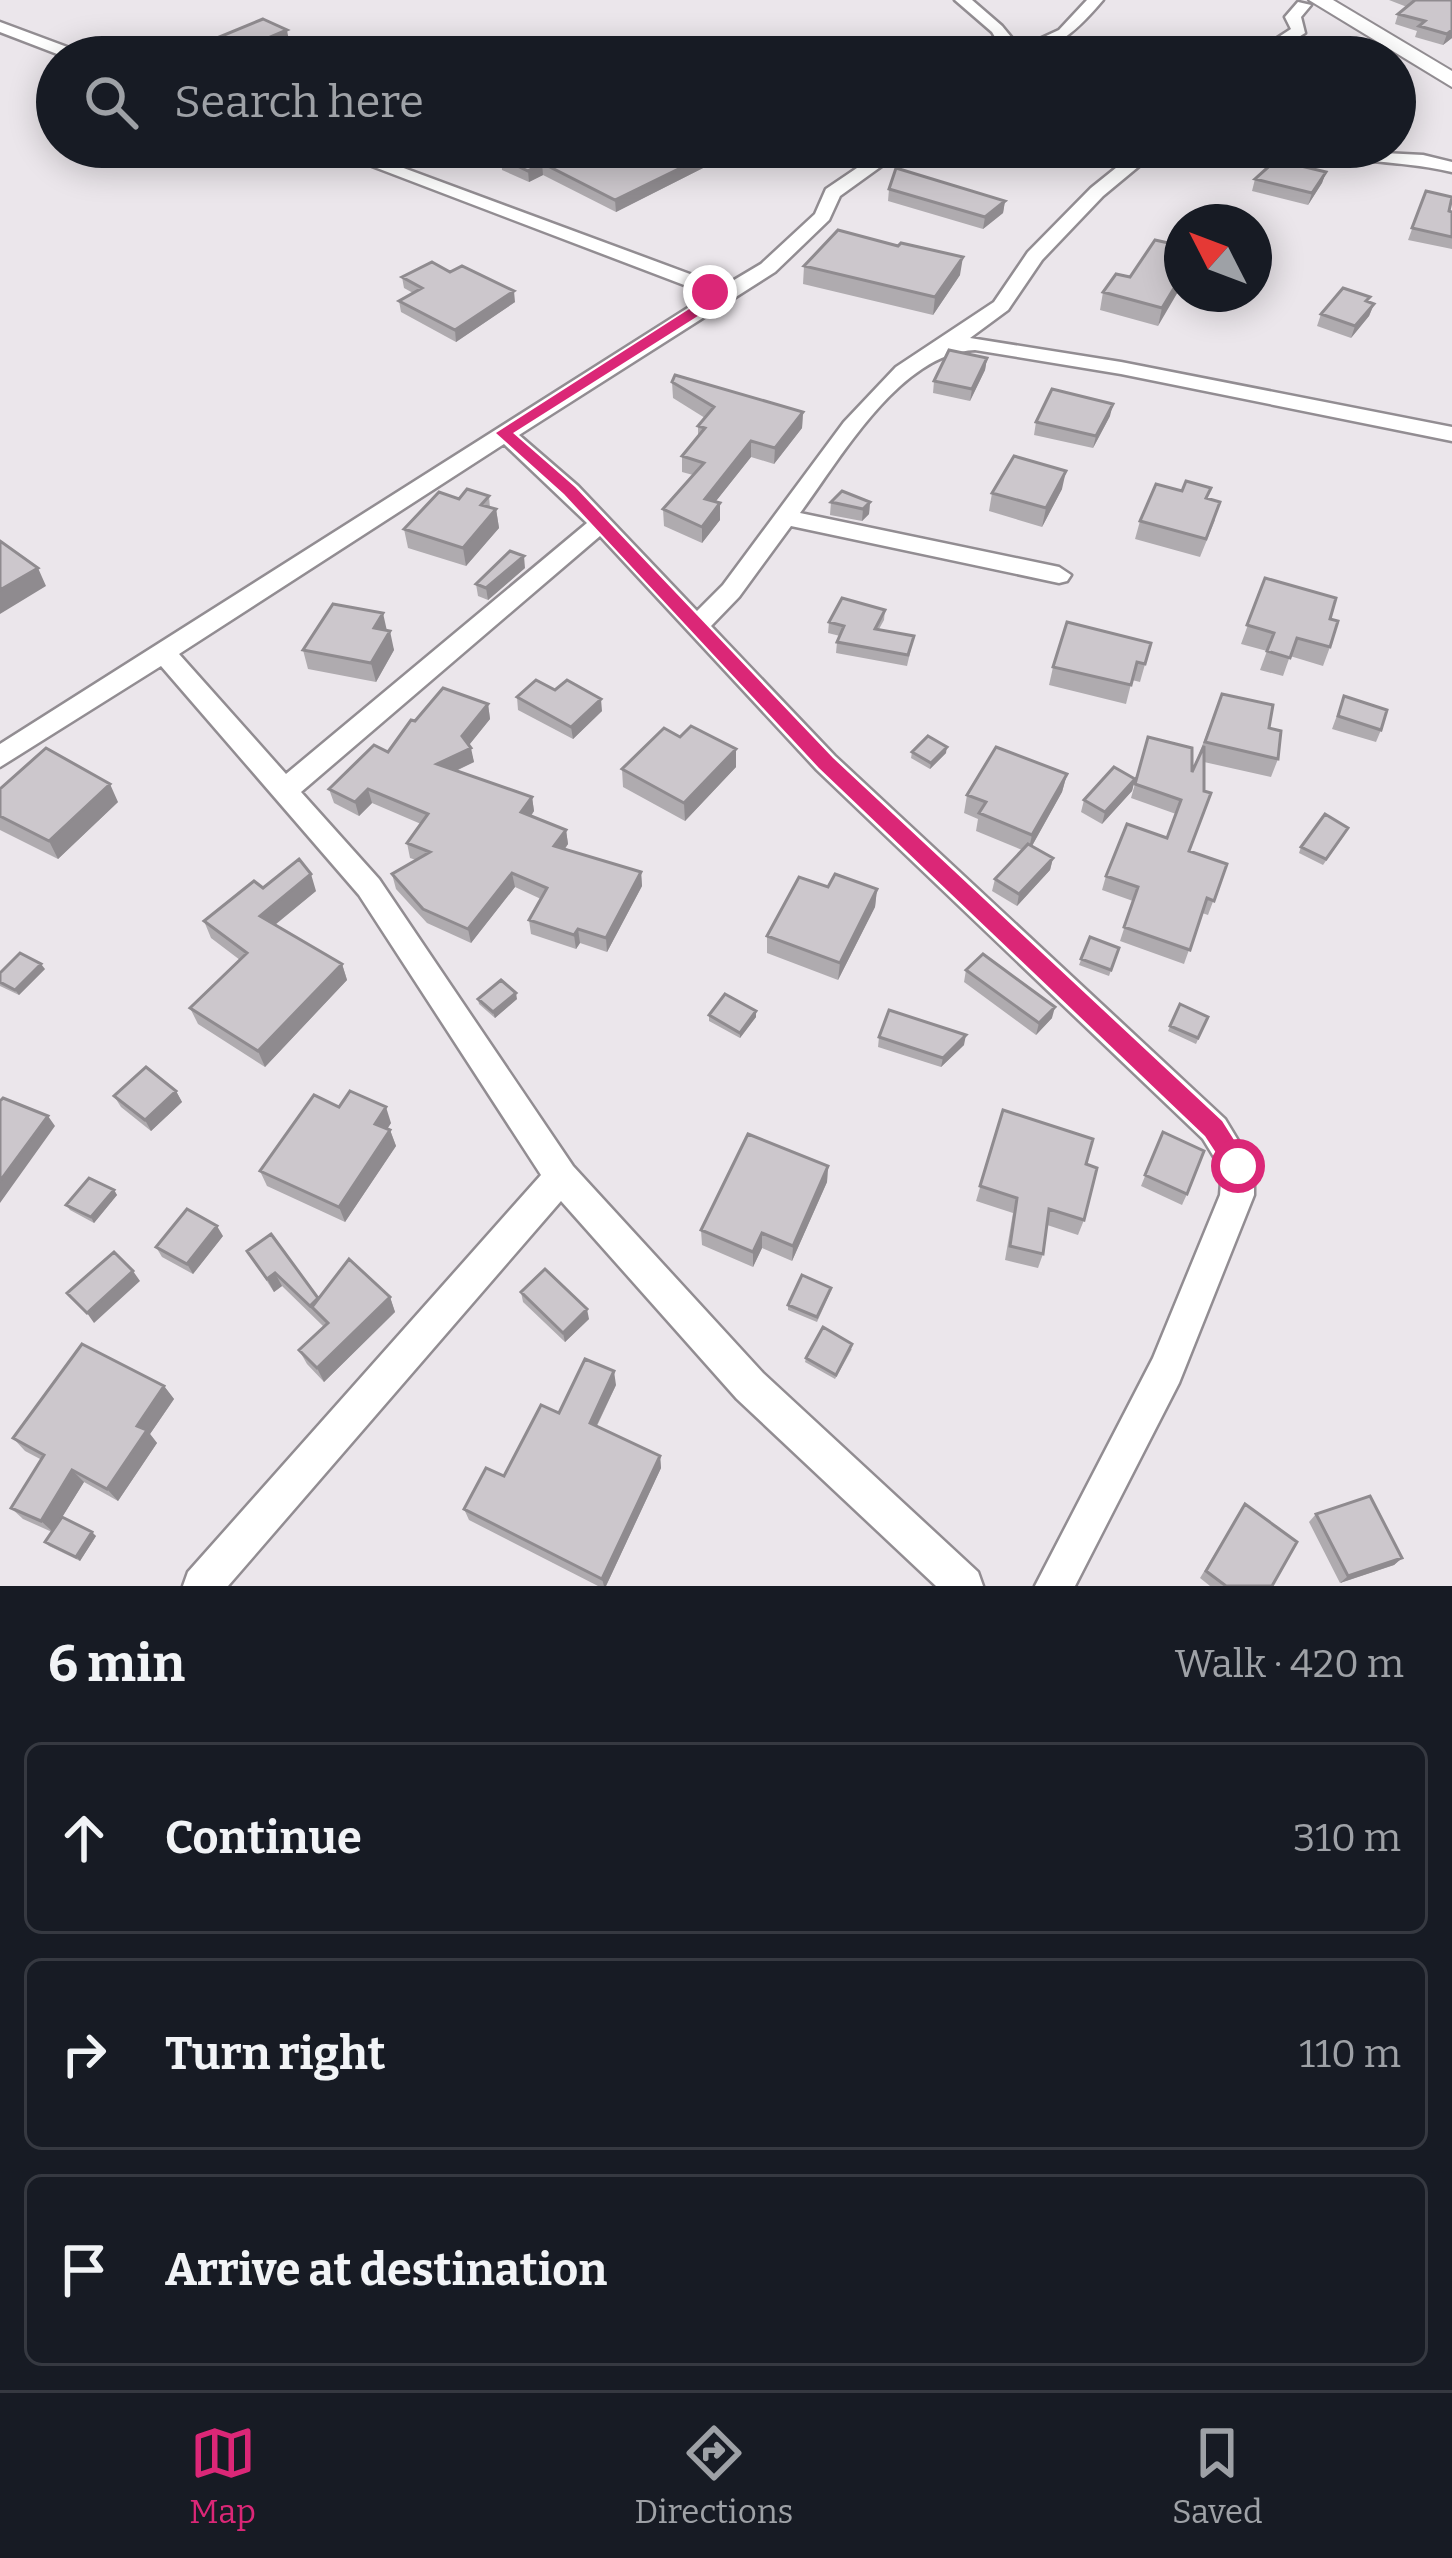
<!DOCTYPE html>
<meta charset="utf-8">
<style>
:root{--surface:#171b24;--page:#20242c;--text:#f1f3f6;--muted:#9ea1a6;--line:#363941;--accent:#db2777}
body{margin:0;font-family:Bitter,serif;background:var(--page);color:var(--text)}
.compass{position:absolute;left:1164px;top:204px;width:108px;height:108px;border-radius:50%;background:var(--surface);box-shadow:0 6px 30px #0003;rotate:312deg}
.stop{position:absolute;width:36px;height:36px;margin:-27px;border:9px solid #db2777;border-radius:50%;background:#fff}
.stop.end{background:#db2777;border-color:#fff;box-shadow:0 3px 12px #0008}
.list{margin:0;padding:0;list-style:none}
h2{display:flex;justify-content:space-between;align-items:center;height:156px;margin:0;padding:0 48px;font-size:51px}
h2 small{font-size:39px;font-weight:400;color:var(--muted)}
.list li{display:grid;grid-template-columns:78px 1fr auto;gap:36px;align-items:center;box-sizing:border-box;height:192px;margin:0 24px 24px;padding:0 24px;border:3px solid var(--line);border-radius:18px}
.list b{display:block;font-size:45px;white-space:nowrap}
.list em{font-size:39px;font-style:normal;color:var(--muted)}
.icon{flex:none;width:66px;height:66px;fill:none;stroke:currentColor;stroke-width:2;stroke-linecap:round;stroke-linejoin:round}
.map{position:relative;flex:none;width:1452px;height:1586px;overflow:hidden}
.search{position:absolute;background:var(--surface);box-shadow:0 6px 30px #0003;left:36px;right:36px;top:36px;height:132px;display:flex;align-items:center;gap:30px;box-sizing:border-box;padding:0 42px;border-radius:66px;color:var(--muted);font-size:45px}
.sheet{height:804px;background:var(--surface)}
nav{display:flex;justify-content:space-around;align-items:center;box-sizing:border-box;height:168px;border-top:3px solid var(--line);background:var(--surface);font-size:33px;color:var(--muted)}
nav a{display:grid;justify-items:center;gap:6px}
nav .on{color:var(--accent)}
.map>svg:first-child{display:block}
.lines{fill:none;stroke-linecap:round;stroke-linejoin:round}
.minor-casing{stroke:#928d92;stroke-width:5}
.secondary-casing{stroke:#928d92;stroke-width:4}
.minor{fill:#fff;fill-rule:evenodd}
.secondary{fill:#fff;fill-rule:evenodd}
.wall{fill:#afabaf}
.shaded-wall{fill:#8f8b8f}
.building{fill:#ccc7cc;stroke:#8f8b8f;stroke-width:3}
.route{fill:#db2777}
</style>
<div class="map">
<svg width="1452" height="1586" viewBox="0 0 1452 1586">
<rect width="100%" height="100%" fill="#ebe6eb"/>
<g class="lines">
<defs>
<path id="minor" d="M 955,0 L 972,0 L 1002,26 L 1020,48 L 1059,30 L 1087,0 L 1103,0 C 1077,31 1049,57 1007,57 L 992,32 Z
M 1298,2 L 1311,5 L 1301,17 L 1305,33 L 1267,57 L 1248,57 L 1291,29 L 1285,17 Z
M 0,22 L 86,54 L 88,57 L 65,57 L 0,32 Z
M 322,147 L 347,147 L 706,280 L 719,289 L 761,264 L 815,214 L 826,189 L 888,147 L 908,147 L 840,196 L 829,220 L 775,272 L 519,435 L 578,486 L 697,611 L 723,585 L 844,422 L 896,367 L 994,302 L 1028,252 L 1091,188 L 1142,147 L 1162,147 L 1103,196 L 1042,260 L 1008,310 L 970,338 L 1121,362 L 1452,427 L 1452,441 L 1121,374 L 975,350 C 900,353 841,458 800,513 L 1059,567 L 1071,575 L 1067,581 L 1059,583 L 791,526 L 739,597 L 711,626 L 835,756 L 1225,1119 L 1254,1167 L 1254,1195 L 1179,1383 L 1075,1586 L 1035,1586 L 1153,1358 L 1220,1195 L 1222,1170 L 1203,1139 L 817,770 L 600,536 L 301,792 L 379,879 L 573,1166 L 763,1373 L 978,1572 L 983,1586 L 936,1586 L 737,1399 L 561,1201 L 228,1586 L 183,1586 L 188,1572 L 541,1175 L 359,895 L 161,666 L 0,767 L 0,744 L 705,297 L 692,288 ZM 504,444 L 587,523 L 286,774 L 179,654 Z
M 1267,147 L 1423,155 L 1452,162 L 1452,172 C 1395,159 1334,161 1276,152 Z"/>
<path id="secondary" d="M 1309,0 L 1333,0 L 1452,71 L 1452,87 Z"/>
</defs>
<use href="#minor" class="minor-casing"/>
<use href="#secondary" class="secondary-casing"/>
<use href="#minor" class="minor"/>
<use href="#secondary" class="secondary"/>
</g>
<path class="wall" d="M 1389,0 L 1452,0 L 1452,38 L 1443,45 L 1415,37 L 1417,31 L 1395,24 L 1398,14 L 1407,7 Z
M 705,156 L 705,167 L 616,212 L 543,175 L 529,182 L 502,170 L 501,158 Z
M 1326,172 L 1322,183 L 1308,205 L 1252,191 L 1255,179 Z
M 889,189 L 1005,201 L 1003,213 L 983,229 L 888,201 Z
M 1426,191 L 1452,212 L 1452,249 L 1408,240 Z
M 1182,246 L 1158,326 L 1100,310 L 1103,292 Z
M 804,266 L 960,275 L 933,315 L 803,284 Z
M 450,272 L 515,302 L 456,342 L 401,312 L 399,301 L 413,293 L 404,288 L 402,277 Z
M 1368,302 L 1374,304 L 1369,316 L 1351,338 L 1317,326 L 1321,314 Z
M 987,358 L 985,370 L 970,401 L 933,393 L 934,381 Z
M 672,382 L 803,412 L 802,428 L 774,464 L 751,457 L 715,502 L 720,503 L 720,520 L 702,543 L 664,526 L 663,509 L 693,475 L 682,472 L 682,456 L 698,436 L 698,426 L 705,418 L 673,398 Z
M 1110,416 L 1093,448 L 1034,435 L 1036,422 Z
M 1062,489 L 1042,527 L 989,511 L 992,493 Z
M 842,491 L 870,502 L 869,514 L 862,521 L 830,515 L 831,502 Z
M 1182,491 L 1208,499 L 1215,520 L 1200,557 L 1135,539 L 1140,521 Z
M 489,496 L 490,508 L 496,509 L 499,528 L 466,566 L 408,548 L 404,529 L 459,499 Z
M 525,568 L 488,600 L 478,596 L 476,584 Z
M 1265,578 L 1330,619 L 1330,647 L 1323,666 L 1290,656 L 1283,676 L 1260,670 L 1267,651 L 1241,644 Z
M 885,610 L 884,620 L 879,629 L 914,636 L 907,666 L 836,653 L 837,642 L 840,636 L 828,633 L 829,622 Z
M 387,631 L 394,650 L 376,682 L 308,669 L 303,650 Z
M 1151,643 L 1140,682 L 1132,680 L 1126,704 L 1049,685 L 1053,667 Z
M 555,690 L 602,711 L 573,739 L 518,710 L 517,697 Z
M 1222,694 L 1269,728 L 1278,759 L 1271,777 L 1204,762 L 1189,851 L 1227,864 L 1208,915 L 1202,913 L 1184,964 L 1120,941 L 1133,901 L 1102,890 L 1106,876 L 1167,838 L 1176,814 L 1131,798 L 1148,737 L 1192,772 Z
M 1344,696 L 1381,730 L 1376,742 L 1332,729 Z
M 488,704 L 490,719 L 469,745 L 474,762 L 456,771 L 532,797 L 534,811 L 531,816 L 566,830 L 568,844 L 565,849 L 641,872 L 642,886 L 607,952 L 580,943 L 576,949 L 531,934 L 529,920 L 541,899 L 515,887 L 471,943 L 427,923 L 396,889 L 392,874 L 416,860 L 410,858 L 407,843 L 421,824 L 372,803 L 359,816 L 334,803 L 329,789 L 388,752 L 415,721 Z
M 680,737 L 736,749 L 736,767 L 685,821 L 623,787 L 622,769 Z
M 912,752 L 946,753 L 930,769 L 911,758 Z
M 1067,774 L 1062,792 L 1032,846 L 1053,858 L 1050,870 L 1017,906 L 992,891 L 995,879 L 1022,850 L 976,831 L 978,819 L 964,813 L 967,795 Z
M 1135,779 L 1132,791 L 1102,824 L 1081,812 L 1084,800 Z
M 0,789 L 118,802 L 58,859 L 0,830 Z
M 1345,834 L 1323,865 L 1299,853 L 1301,847 Z
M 828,887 L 877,889 L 875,907 L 838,980 L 767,953 L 767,936 Z
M 263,888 L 316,891 L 275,925 L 342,964 L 347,980 L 265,1067 L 198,1024 L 190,1008 L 240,960 L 211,938 L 204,921 Z
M 1090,937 L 1119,948 L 1109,976 L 1079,965 Z
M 45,969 L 19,995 L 0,986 L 0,973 Z
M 966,970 L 1052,1018 L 1036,1035 L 964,982 Z
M 478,999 L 517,999 L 495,1018 L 479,1004 Z
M 1180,1004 L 1208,1017 L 1196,1044 L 1168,1031 Z
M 709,1015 L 756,1017 L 740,1038 L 709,1021 Z
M 879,1037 L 964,1045 L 941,1067 L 878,1047 Z
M 176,1091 L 182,1102 L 151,1131 L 121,1107 L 114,1096 Z
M 339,1107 L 391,1123 L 387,1129 L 390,1130 L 396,1146 L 345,1222 L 267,1186 L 260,1171 Z
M 1003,1110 L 1086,1164 L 1084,1220 L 1078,1235 L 1047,1225 L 1043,1254 L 1038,1268 L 1005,1260 L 1013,1213 L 976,1201 Z
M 1163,1132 L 1187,1194 L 1182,1205 L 1141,1186 Z
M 828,1166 L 827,1182 L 792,1261 L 762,1248 L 753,1267 L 702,1245 L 701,1230 Z
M 114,1190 L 117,1195 L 94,1223 L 70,1210 L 66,1205 Z
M 223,1236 L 193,1274 L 162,1257 L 156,1247 Z
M 247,1251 L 318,1299 L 390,1297 L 395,1312 L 324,1382 L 307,1364 L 299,1350 L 324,1327 L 282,1286 L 274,1292 Z
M 521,1292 L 589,1319 L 565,1342 L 523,1302 Z
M 830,1293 L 817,1322 L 788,1310 L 788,1305 Z
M 852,1349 L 835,1379 L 805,1362 L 806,1358 Z
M 616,1385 L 597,1426 L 660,1456 L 661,1468 L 606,1586 L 598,1586 L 469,1520 L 464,1509 L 504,1476 L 559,1413 Z
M 164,1386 L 174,1399 L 150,1434 L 157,1443 L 118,1501 L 84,1482 L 62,1517 L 96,1536 L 80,1561 L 49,1546 L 45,1542 L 52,1532 L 23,1519 L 11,1508 L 42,1460 L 25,1451 L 13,1438 Z
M 1245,1504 L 1272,1586 L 1210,1586 L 1200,1578 Z
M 1316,1514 L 1402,1558 L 1394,1565 L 1340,1583 L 1309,1522 Z"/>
<path class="shaded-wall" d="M 287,30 L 289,41 L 252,57 L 239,50 Z
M 1452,30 L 1452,38 L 1443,45 L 1447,34 Z
M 705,156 L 705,167 L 616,212 L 615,200 Z
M 542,163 L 543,175 L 529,182 L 528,171 Z
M 1326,172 L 1322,183 L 1308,205 L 1312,193 Z
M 1005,201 L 1003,213 L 983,229 L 985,217 Z
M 963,257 L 960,275 L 933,315 L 935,297 Z
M 1182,275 L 1182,285 L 1158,326 L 1162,308 Z
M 514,291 L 515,302 L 456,342 L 455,330 Z
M 1374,304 L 1369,316 L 1351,338 L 1355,326 Z
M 987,358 L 985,370 L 970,401 L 972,389 Z
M 1113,404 L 1110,416 L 1093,448 L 1096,436 Z
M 803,412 L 802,428 L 774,464 L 775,448 Z
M 751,441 L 751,457 L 705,515 L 705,499 Z
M 1066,471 L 1062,489 L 1042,527 L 1046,508 Z
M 870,502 L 869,514 L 862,521 L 863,509 Z
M 720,503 L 720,520 L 702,543 L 702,527 Z
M 496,509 L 499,528 L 466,566 L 463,548 Z
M 524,556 L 525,568 L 488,600 L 486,588 Z
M 38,568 L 46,586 L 0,614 L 0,590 Z
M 383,613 L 387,631 L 374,628 Z
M 390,631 L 394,650 L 376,682 L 371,663 Z
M 601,699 L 602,711 L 573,739 L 571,727 Z
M 488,704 L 490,719 L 465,750 L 471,748 L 474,762 L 440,778 L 437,764 Z
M 947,747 L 946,753 L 930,769 L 931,763 Z
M 736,749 L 736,767 L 685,821 L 684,803 Z
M 1067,774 L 1062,792 L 1028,853 L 1032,835 Z
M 1135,779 L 1132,791 L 1102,824 L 1105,812 Z
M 110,784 L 118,802 L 58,859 L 49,841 Z
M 368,789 L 372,803 L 359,816 L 355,802 Z
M 532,797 L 534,811 L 523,827 L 521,812 Z
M 566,830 L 568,844 L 556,860 L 554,846 Z
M 1053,858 L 1050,870 L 1017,906 L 1019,894 Z
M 641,872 L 642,886 L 607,952 L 606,938 Z
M 512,873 L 515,887 L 471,943 L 468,929 Z
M 311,874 L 316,891 L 266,932 L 260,916 Z
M 877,889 L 875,907 L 838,980 L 840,963 Z
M 578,929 L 580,943 L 576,949 L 574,935 Z
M 41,964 L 45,969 L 19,995 L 15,990 Z
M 342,964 L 347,980 L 265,1067 L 258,1051 Z
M 516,993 L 517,999 L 495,1018 L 493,1012 Z
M 1055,1007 L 1052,1018 L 1036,1035 L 1039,1023 Z
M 756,1011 L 756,1017 L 740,1038 L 740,1033 Z
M 966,1035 L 964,1045 L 941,1067 L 943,1058 Z
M 176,1091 L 182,1102 L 151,1131 L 145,1120 Z
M 386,1107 L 391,1123 L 380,1140 L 375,1124 Z
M 48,1116 L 55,1126 L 0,1203 L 0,1181 Z
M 390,1130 L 396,1146 L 345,1222 L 339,1207 Z
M 828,1166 L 827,1182 L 792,1261 L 793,1246 Z
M 114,1190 L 117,1195 L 94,1223 L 91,1217 Z
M 217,1226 L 223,1236 L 193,1274 L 187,1264 Z
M 762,1233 L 762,1248 L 753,1267 L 753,1252 Z
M 133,1271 L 140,1281 L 94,1323 L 87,1313 Z
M 275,1273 L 282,1286 L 274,1292 L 267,1279 Z
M 390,1297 L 395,1312 L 324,1382 L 317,1368 Z
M 587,1309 L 589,1319 L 565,1342 L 563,1333 Z
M 614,1371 L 616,1385 L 592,1435 L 590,1423 Z
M 164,1386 L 174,1399 L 150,1434 L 157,1443 L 118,1501 L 107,1489 L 137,1426 Z
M 660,1456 L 661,1468 L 606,1586 L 604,1586 L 602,1579 Z
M 72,1470 L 84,1482 L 53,1532 L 41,1521 Z
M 92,1532 L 96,1536 L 80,1561 L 76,1557 Z
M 1402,1558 L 1394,1565 L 1340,1583 L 1348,1576 Z"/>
<path class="building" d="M 1415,0 L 1452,0 L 1452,30 L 1447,34 L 1419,26 L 1425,21 L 1398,14 Z
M 263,19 L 287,30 L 239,50 L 258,57 L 197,57 L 183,52 Z
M 1330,42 L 1357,57 L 1316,57 L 1303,50 Z
M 525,147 L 685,147 L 705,156 L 615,200 L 542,163 L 528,171 L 501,158 Z
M 1276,160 L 1326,172 L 1312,193 L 1255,179 Z
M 896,168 L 1005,201 L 985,217 L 889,189 Z
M 1426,191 L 1452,197 L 1449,211 L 1452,212 L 1452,237 L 1412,228 Z
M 838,230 L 898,246 L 901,243 L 963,257 L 935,297 L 804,266 Z
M 1155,240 L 1182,246 L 1182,275 L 1162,308 L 1103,292 L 1116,274 L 1130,277 Z
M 432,262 L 450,272 L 462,266 L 514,291 L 455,330 L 399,301 L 422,288 L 402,277 Z
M 1343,288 L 1370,297 L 1366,301 L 1374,304 L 1355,326 L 1321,314 Z
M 949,350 L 987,358 L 972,389 L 934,381 Z
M 675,375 L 803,412 L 775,448 L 751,441 L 705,499 L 720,503 L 702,527 L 663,509 L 704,463 L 682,456 L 705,428 L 698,426 L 714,407 L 672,382 Z
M 1052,389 L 1113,404 L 1096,436 L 1036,422 Z
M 1014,456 L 1066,471 L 1046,508 L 992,493 Z
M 1186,481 L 1211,488 L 1206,498 L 1220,502 L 1206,539 L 1140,521 L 1156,484 L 1182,491 Z
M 467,489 L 489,496 L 481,505 L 496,509 L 463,548 L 404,529 L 439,492 L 459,499 Z
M 842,491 L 870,502 L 863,509 L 831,502 Z
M 0,541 L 38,568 L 0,590 Z
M 510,551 L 524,556 L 486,588 L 476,584 Z
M 1265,578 L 1336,598 L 1330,619 L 1338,621 L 1330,647 L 1297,638 L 1290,658 L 1267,651 L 1274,633 L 1247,625 Z
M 842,598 L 885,610 L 875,629 L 914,636 L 908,655 L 837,642 L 844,626 L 829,622 Z
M 333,604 L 383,613 L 374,628 L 390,631 L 371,663 L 303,650 Z
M 1067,622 L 1151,643 L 1145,664 L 1137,662 L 1131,685 L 1053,667 Z
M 536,680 L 555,690 L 567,680 L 601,699 L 571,727 L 517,697 Z
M 443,688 L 488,704 L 462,736 L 471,748 L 437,764 L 532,797 L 521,812 L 566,830 L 554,846 L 641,872 L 606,938 L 578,929 L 574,935 L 529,920 L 547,888 L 512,873 L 468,929 L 423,909 L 392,874 L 430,852 L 407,843 L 428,814 L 368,789 L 355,802 L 329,789 L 374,745 L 388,752 L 411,720 L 415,721 Z
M 1222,694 L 1273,705 L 1269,728 L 1281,731 L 1278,759 L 1205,742 Z
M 1344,696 L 1387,710 L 1381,730 L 1338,716 Z
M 691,726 L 736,749 L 684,803 L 622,769 L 664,728 L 680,737 Z
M 928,736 L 947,747 L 931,763 L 912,752 Z
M 1148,737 L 1192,748 L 1192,772 L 1204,746 L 1204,791 L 1211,793 L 1189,851 L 1227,864 L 1214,901 L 1207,898 L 1190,950 L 1124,927 L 1138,887 L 1106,876 L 1127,824 L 1167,838 L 1181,800 L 1135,784 Z
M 996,747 L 1067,774 L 1032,835 L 979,813 L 986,802 L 967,795 Z
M 46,748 L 110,784 L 49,841 L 0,816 L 0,789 Z
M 1114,767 L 1135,779 L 1105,812 L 1084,800 Z
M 1325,814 L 1348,828 L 1326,859 L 1301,847 Z
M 1028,844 L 1053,858 L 1019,894 L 995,879 Z
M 299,859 L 311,874 L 260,916 L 342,964 L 258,1051 L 190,1008 L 247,953 L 204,921 L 254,881 L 263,888 Z
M 835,874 L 877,889 L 840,963 L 767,936 L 799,877 L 828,887 Z
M 1090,937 L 1119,948 L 1111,970 L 1081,959 Z
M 20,953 L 41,964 L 15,990 L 0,982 L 0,973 Z
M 983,954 L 1055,1007 L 1039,1023 L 966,970 Z
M 501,980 L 516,993 L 493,1012 L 478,999 Z
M 725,994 L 756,1011 L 740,1033 L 709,1015 Z
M 1180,1004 L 1208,1017 L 1198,1038 L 1170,1026 Z
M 889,1010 L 966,1035 L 943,1058 L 879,1037 Z
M 146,1067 L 176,1091 L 145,1120 L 114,1096 Z
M 350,1091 L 386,1107 L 375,1124 L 390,1130 L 339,1207 L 260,1171 L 314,1095 L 339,1107 Z
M 3,1098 L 48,1116 L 0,1181 L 0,1101 Z
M 1003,1110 L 1093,1139 L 1086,1164 L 1097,1168 L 1084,1220 L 1049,1209 L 1043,1254 L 1010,1246 L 1017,1198 L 980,1186 Z
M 1163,1132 L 1204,1151 L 1187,1194 L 1145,1175 Z
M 748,1134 L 828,1166 L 793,1246 L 762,1233 L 753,1252 L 701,1230 Z
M 89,1178 L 114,1190 L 91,1217 L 66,1205 Z
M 187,1209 L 217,1226 L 187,1264 L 156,1247 Z
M 271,1234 L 318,1298 L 310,1306 L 275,1273 L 267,1279 L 247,1251 Z
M 114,1252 L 133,1271 L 87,1313 L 67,1293 Z
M 349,1259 L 390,1297 L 317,1368 L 299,1350 L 328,1323 L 312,1307 Z
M 545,1269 L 587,1309 L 563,1333 L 521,1292 Z
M 802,1275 L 831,1288 L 817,1317 L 788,1305 Z
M 823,1327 L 852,1344 L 836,1375 L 806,1358 Z
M 82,1344 L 164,1386 L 137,1426 L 147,1430 L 107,1489 L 72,1470 L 41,1521 L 11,1508 L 44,1455 L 13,1438 Z
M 585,1359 L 614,1371 L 590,1423 L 660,1456 L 602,1579 L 464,1509 L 486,1468 L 504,1476 L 541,1405 L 559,1413 Z
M 1370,1496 L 1402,1558 L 1348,1576 L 1316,1514 Z
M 1245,1504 L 1297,1542 L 1272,1586 L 1226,1586 L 1206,1571 Z
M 62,1517 L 92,1532 L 76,1557 L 45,1542 Z"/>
<path class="route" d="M 710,288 L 723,294 L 723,300 L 513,433 L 575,487 L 833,758 L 1222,1121 L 1246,1159 L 1246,1174 L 1230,1174 L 1205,1136 L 819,768 L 564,494 L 496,433 L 708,297 L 703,292 Z"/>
</svg>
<svg class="compass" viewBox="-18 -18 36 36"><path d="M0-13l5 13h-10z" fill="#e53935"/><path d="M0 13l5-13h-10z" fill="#9ea1a6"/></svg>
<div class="stop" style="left:1238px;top:1166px"></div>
<div class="stop end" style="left:710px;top:292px"></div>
<div class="search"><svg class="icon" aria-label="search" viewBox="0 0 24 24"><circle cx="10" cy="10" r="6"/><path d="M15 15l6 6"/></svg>Search here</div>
</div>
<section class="sheet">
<h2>6 min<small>Walk · 420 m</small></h2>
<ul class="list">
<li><svg class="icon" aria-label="ahead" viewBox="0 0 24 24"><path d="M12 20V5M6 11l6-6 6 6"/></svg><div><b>Continue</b></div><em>310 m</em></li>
<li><svg class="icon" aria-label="right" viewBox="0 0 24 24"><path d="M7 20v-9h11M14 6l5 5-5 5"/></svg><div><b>Turn right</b></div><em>110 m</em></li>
<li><svg class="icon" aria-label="arrive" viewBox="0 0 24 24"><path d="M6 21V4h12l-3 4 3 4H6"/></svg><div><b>Arrive at destination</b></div></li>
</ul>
</section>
<nav>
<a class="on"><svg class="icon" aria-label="map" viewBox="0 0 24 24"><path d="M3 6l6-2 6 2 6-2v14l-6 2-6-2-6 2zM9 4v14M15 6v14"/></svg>Map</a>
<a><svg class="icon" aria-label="directions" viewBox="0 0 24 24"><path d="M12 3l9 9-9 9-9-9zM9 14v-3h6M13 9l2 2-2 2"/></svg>Directions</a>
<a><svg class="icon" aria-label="saved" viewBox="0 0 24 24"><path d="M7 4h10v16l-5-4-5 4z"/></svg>Saved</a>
</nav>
